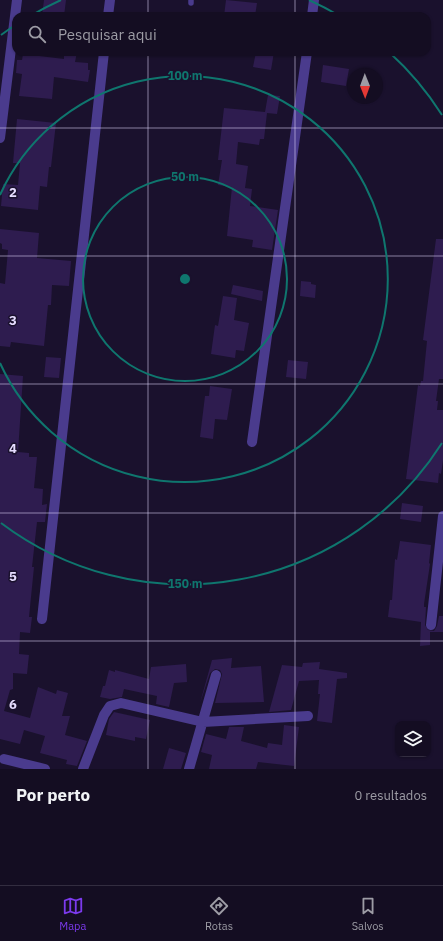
<!DOCTYPE html>
<html lang="pt">
<style>
:root{--surface:#140d22;--page:#1d162a;--text:#f1f3f6;--muted:#9d9ca5;--line:#332d40;--accent:#7c3aed}
body{margin:0;font-family:"IBM Plex Sans",sans-serif;background:var(--page);color:var(--text)}
.controls{position:absolute;right:12px;bottom:12px;display:grid;overflow:hidden;border-radius:8px;box-shadow:0 1px 3px #0004}
.controls button{width:36px;height:36px;display:grid;place-items:center;padding:0;border:0;border-bottom:1px solid var(--line);background:var(--surface);color:var(--text);font:20px sans-serif}
.compass{position:absolute;left:347px;top:68px;width:36px;height:36px;border-radius:50%;background:var(--surface);box-shadow:0 1px 3px #0004;rotate:179deg}
.list{margin:0;padding:0;list-style:none}
h2{display:flex;justify-content:space-between;align-items:center;height:52px;margin:0;padding:0 16px;font-size:17px}
h2 small{font-size:13px;font-weight:400;color:var(--muted)}
.icon{flex:none;width:22px;height:22px;fill:none;stroke:currentColor;stroke-width:2;stroke-linecap:round;stroke-linejoin:round}
.map{position:relative;flex:none;width:443px;height:769px;overflow:hidden}
.search{position:absolute;background:var(--surface);box-shadow:0 1px 3px #0004;left:12px;right:12px;top:12px;height:44px;display:flex;align-items:center;gap:10px;box-sizing:border-box;padding:0 14px;border-radius:12px;color:var(--muted);font-size:15px}
.sheet{height:116px;background:var(--surface)}
nav{display:flex;justify-content:space-around;align-items:center;box-sizing:border-box;height:56px;border-top:1px solid var(--line);background:var(--surface);font-size:11px;color:var(--muted)}
nav a{display:grid;justify-items:center;gap:2px}
nav .on{color:var(--accent)}
.map>svg:first-child{display:block}
.building{fill:#2e1c4f}
.lines{fill:none;stroke-linecap:round;stroke-linejoin:round}
.service{stroke:#4a3b8d;stroke-width:5.5}
.minor{stroke:#4a3b8d;stroke-width:10}
.grid{fill:none;stroke:#e6ddff;stroke-width:1;stroke-opacity:0.55}
.ring{fill:none;stroke:#0f766e;stroke-width:2}
.grid-label{font-size:13px;text-anchor:middle;font-weight:bold;fill:#e6ddff;stroke:#1a112d;stroke-width:3;stroke-linejoin:round;paint-order:stroke}
.centre{fill:#0f766e;stroke:#1a112d;stroke-width:2}
.ring-label{font-size:12px;text-anchor:middle;font-weight:bold;fill:#0f766e;stroke:#1a112d;stroke-width:3;stroke-linejoin:round;paint-order:stroke}
</style>
<div class="map">
<svg width="443" height="769" viewBox="0 0 443 769">
<rect width="100%" height="100%" fill="#1a112d"/>
<path class="building" d="M 44,0 L 66,0 L 64,16 L 42,16 Z
M 226,0 L 257,3 L 255,16 L 224,16 Z
M 64,52 L 77,52 L 75,62 L 88,63 L 88,70 L 90,70 L 88,82 L 54,77 L 52,99 L 19,96 L 22,74 L 16,73 L 17,60 L 22,60 L 23,54 L 64,59 Z
M 256,52 L 274,52 L 271,70 L 253,67 Z
M 323,65 L 349,69 L 346,86 L 321,82 Z
M 268,95 L 280,96 L 277,114 L 267,113 L 264,139 L 260,139 L 259,145 L 238,142 L 236,164 L 248,166 L 245,188 L 252,189 L 250,206 L 278,210 L 272,250 L 252,247 L 253,240 L 227,236 L 232,187 L 218,185 L 222,160 L 218,160 L 224,108 L 265,112 Z
M 17,119 L 56,123 L 51,167 L 49,167 L 47,187 L 40,186 L 38,210 L 1,206 L 3,184 L 18,185 L 20,163 L 13,163 Z
M 0,229 L 39,233 L 37,258 L 71,261 L 69,286 L 52,285 L 51,305 L 48,305 L 44,346 L 11,342 L 10,347 L 0,346 L 0,283 L 5,284 L 8,250 L 2,249 L 2,244 L 0,243 Z
M 436,239 L 443,239 L 443,379 L 439,379 L 436,401 L 438,401 L 437,410 L 443,410 L 443,460 L 441,474 L 439,473 L 438,483 L 406,479 L 418,385 L 420,386 L 421,381 L 423,381 L 427,341 L 423,340 Z
M 301,281 L 311,282 L 311,284 L 316,285 L 315,298 L 300,296 Z
M 233,285 L 263,291 L 262,301 L 231,294 Z
M 223,296 L 237,298 L 234,320 L 249,323 L 244,351 L 236,350 L 235,358 L 211,354 L 215,325 L 218,326 Z
M 46,357 L 61,358 L 59,378 L 44,377 Z
M 288,360 L 308,362 L 306,379 L 286,377 Z
M 0,374 L 23,376 L 18,452 L 29,453 L 29,457 L 37,457 L 34,488 L 43,489 L 42,505 L 47,504 L 45,522 L 37,522 L 32,567 L 34,567 L 29,617 L 32,617 L 30,633 L 20,632 L 19,654 L 29,655 L 27,674 L 13,673 L 13,689 L 10,690 L 4,711 L 30,718 L 38,687 L 56,694 L 57,690 L 68,693 L 62,716 L 70,716 L 65,735 L 87,741 L 77,766 L 66,764 L 67,760 L 40,753 L 45,736 L 24,730 L 20,744 L 0,739 Z
M 210,386 L 232,389 L 227,420 L 215,419 L 213,439 L 200,437 L 205,396 L 209,396 Z
M 402,503 L 423,506 L 421,522 L 400,519 Z
M 400,541 L 431,545 L 429,563 L 430,564 L 424,604 L 424,607 L 426,607 L 425,625 L 428,630 L 434,631 L 437,626 L 439,616 L 443,616 L 443,632 L 430,632 L 430,645 L 420,646 L 421,622 L 388,617 L 390,600 L 392,600 L 395,559 L 397,560 Z
M 232,658 L 231,668 L 261,666 L 264,702 L 215,703 L 222,674 L 220,670 L 215,669 L 210,673 L 200,703 L 212,660 Z
M 320,662 L 319,669 L 347,673 L 347,678 L 337,679 L 332,723 L 317,721 L 320,694 L 318,694 L 319,680 L 299,681 L 291,710 L 269,712 L 282,665 L 302,667 L 303,663 Z
M 186,664 L 187,682 L 174,683 L 169,707 L 156,704 L 157,696 L 124,689 L 122,697 L 110,699 L 100,697 L 103,686 L 105,686 L 109,670 L 115,672 L 115,670 L 149,679 L 151,667 Z
M 114,712 L 150,720 L 146,739 L 135,737 L 135,741 L 106,735 L 109,719 Z
M 284,725 L 299,727 L 294,766 L 258,762 L 256,769 L 209,769 L 212,755 L 201,752 L 206,734 L 226,739 L 229,727 L 244,727 L 241,741 L 267,748 L 268,743 L 282,745 Z
M 169,748 L 186,753 L 181,769 L 163,769 Z"/>
<g class="lines">
<path class="service" d="M 191,3 L 191,0"/>
<path class="minor" d="M 108,16 L 110,0
M 312,16 L 314,0
M 0,138 L 17,0
M 252,442 L 307,52
M 42,619 L 104,52
M 431,625 L 443,516
M 4,759 L 45,769
M 83,769 L 104,715 L 110,706 L 121,703 L 203,722 L 308,716
M 189,769 L 216,675"/>
</g>
<path class="grid" d="M 148,0 L 148,16M 295,0 L 295,16M 148,52 L 148,769M 295,52 L 295,769M 0,128 L 443,128M 0,256 L 443,256M 0,384 L 443,384M 0,513 L 443,513M 0,641 L 443,641"/>
<g class="ring">
<circle cx="185" cy="279" r="102"/>
<path d="M0 195A203 203 0 1 1 0 363"/>
<path d="M442 443A305 305 0 0 1 1 523M1 35A305 305 0 0 1 14 26M32 15A305 305 0 0 1 61 0M309 0A305 305 0 0 1 338 15M389 52A305 305 0 0 1 442 115"/>
</g>
<g class="grid-label">
<text x="13" y="197">2</text>
<text x="13" y="325">3</text>
<text x="13" y="453">4</text>
<text x="13" y="581">5</text>
<text x="13" y="709">6</text>
</g>
<circle cx="185" cy="279" r="6" class="centre"/>
<g class="ring-label">
<text x="185" y="80">100 m</text>
<text x="185" y="181">50 m</text>
<text x="185" y="588">150 m</text>
</g>
</svg>
<div class="controls">
<button><svg class="icon" aria-label="layers" viewBox="0 0 24 24"><path d="M12 4l9 5-9 5-9-5zM3 14l9 5 9-5"/></svg></button>
</div>
<svg class="compass" viewBox="-18 -18 36 36"><path d="M0-13l5 13h-10z" fill="#e53935"/><path d="M0 13l5-13h-10z" fill="#9d9ca5"/></svg>
<div class="search"><svg class="icon" aria-label="search" viewBox="0 0 24 24"><circle cx="10" cy="10" r="6"/><path d="M15 15l6 6"/></svg>Pesquisar aqui</div>
</div>
<section class="sheet">
<h2>Por perto<small>0 resultados</small></h2>
<ul class="list">
</ul>
</section>
<nav>
<a class="on"><svg class="icon" aria-label="map" viewBox="0 0 24 24"><path d="M3 6l6-2 6 2 6-2v14l-6 2-6-2-6 2zM9 4v14M15 6v14"/></svg>Mapa</a>
<a><svg class="icon" aria-label="directions" viewBox="0 0 24 24"><path d="M12 3l9 9-9 9-9-9zM9 14v-3h6M13 9l2 2-2 2"/></svg>Rotas</a>
<a><svg class="icon" aria-label="saved" viewBox="0 0 24 24"><path d="M7 4h10v16l-5-4-5 4z"/></svg>Salvos</a>
</nav>
